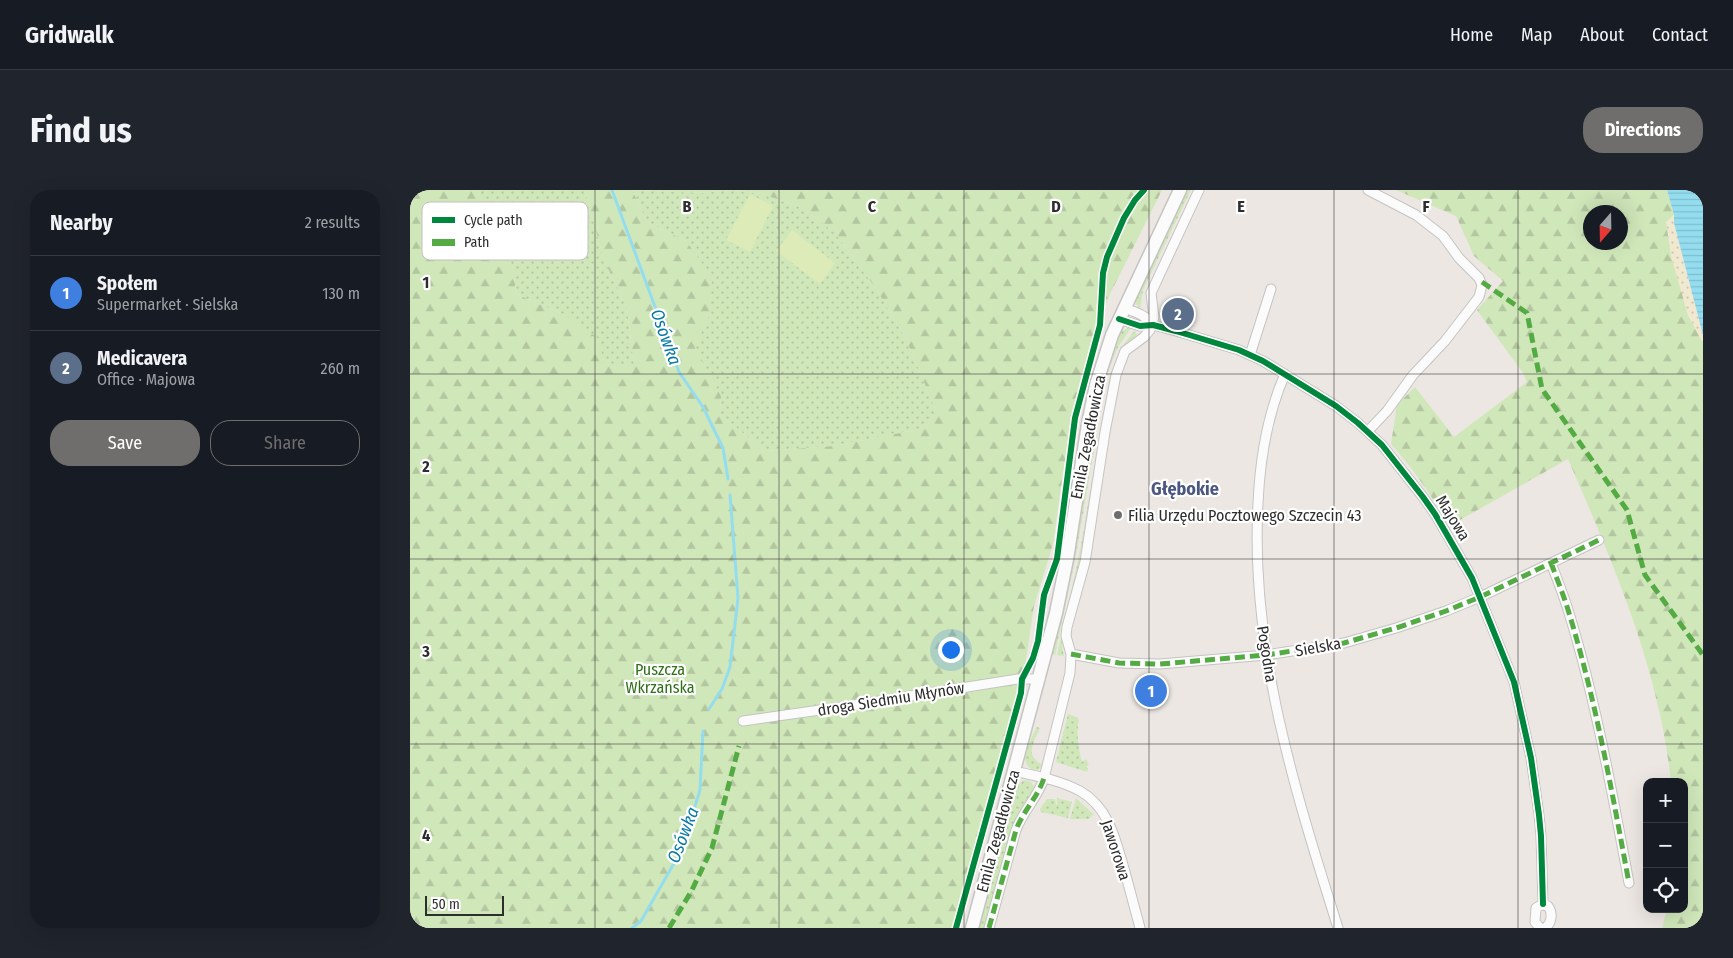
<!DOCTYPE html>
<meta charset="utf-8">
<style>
:root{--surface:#171b24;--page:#20242c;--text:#f1f3f6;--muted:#9ea1a6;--line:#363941;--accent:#706e6c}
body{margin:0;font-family:"Fira Sans Condensed",sans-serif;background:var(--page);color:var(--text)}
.controls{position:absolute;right:15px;bottom:15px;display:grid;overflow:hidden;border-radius:10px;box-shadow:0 5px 20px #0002}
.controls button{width:45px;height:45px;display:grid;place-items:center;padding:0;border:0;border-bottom:1px solid var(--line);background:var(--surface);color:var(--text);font:25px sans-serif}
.compass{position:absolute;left:1173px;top:15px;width:45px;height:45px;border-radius:50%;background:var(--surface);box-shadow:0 5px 20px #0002;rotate:200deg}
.scale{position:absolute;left:15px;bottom:12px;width:79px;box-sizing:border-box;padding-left:5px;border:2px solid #2d2d2d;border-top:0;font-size:14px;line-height:18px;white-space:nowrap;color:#2d2d2d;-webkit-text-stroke:4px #fff;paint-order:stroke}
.you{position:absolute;left:540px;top:459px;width:18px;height:18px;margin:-12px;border:4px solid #fff;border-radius:50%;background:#1a73e8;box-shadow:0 0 0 8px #1a73e833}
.badge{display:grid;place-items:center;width:32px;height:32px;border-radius:50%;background:var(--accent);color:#fff;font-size:16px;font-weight:700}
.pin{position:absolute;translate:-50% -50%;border:2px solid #fff;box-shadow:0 1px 5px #0006}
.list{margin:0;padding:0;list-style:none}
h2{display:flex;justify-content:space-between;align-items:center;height:65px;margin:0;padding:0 20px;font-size:21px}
h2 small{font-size:16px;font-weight:400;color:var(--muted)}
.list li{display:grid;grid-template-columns:32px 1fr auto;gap:15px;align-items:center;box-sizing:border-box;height:75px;padding:0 20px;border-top:1px solid var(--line)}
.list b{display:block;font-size:19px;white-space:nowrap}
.list p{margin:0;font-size:16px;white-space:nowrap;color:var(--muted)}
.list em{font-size:16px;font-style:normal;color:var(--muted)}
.actions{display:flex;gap:10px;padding:15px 20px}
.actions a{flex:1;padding:11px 0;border:1px solid var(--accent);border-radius:20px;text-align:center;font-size:18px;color:var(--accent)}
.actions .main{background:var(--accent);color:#fff}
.icon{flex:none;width:28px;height:28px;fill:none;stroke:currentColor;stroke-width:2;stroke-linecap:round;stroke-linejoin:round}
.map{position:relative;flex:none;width:1293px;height:738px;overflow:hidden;border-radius:20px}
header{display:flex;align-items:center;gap:30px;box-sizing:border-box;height:70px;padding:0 25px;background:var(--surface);border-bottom:1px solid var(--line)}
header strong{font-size:24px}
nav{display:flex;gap:28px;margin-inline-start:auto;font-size:18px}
.intro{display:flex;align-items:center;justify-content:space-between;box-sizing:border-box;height:120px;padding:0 30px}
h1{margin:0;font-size:35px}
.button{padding:12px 22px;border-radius:20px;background:var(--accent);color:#fff;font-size:18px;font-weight:700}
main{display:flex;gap:30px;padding:0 30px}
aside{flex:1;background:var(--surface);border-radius:20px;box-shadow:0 5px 20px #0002}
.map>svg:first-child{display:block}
.green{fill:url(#green-dots)}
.forest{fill:url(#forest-firs);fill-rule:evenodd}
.sand{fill:url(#sand-dots)}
.pitch{fill:#dcebb8}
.water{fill:url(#water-rules)}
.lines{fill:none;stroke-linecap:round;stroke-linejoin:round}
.stream{stroke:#94ddef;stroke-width:3}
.street-casing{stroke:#c5c4c3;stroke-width:11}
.secondary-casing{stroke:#c5c4c3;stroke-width:15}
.street{stroke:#fcfbfb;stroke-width:9}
.secondary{stroke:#fcfbfb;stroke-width:12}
.quiet{stroke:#54ab44;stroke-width:5;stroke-dasharray:10 5;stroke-linecap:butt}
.cycleway-casing{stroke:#fff;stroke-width:9}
.cycleway{stroke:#00873e;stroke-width:6}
.grid{fill:none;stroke:#2d2d2d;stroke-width:1;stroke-opacity:0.55}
.poi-dot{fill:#706e6c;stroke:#fff;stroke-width:2}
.labels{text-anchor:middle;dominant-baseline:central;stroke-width:4.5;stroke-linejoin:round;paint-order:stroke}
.street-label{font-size:16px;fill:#2d2d2d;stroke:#fff}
.poi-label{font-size:16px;fill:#2d2d2d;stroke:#fff;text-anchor:start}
.park-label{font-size:16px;fill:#2f7018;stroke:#fff}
.water-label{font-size:18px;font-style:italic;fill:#0779a7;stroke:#fff}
.neighbourhood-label{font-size:18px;font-weight:bold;fill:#4b5781;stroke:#fff}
.key{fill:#fff;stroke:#c0c0c0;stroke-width:1}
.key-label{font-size:14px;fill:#2d2d2d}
.grid-label{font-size:16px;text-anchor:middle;font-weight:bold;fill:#2d2d2d;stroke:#fff;stroke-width:4.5;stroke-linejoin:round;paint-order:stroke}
</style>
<header>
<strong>Gridwalk</strong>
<nav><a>Home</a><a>Map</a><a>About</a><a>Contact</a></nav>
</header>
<div class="intro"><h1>Find us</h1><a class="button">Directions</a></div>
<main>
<aside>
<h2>Nearby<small>2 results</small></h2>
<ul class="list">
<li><span class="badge" style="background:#3f7fe0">1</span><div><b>Społem</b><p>Supermarket · Sielska</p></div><em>130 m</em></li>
<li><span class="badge" style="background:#5c6f8a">2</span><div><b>Medicavera</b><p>Office · Majowa</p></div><em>260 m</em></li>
</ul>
<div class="actions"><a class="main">Save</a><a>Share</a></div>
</aside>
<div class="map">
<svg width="1293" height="738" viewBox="0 0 1293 738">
<defs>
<pattern id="green-dots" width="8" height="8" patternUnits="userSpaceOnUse" patternTransform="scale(1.25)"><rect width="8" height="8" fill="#d0e7ba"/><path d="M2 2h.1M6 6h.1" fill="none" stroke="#b3c6a0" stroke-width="1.8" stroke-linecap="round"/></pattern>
<pattern id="forest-firs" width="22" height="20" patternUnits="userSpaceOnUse" patternTransform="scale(1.25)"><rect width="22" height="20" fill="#d0e7ba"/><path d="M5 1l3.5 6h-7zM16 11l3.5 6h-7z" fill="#b3c6a0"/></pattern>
<pattern id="sand-dots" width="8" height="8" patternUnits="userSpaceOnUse" patternTransform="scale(1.25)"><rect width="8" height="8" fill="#f0e9d0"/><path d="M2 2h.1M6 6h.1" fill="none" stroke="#cec8b3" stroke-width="1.8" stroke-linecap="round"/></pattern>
<pattern id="water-rules" width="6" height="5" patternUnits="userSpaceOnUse" patternTransform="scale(1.25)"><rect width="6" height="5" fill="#94ddef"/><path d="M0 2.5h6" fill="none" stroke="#80becd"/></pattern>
</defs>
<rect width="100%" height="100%" fill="#ece7e2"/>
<path class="green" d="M 68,0 L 175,0 L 194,70 L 217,118 L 224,174 L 194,174 L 155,125 L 106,104 L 103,78 L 83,44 Z
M 222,0 L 291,3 L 323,0 L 352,4 L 393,18 L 425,43 L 465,97 L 496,149 L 527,223 L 515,238 L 424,256 L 354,261 L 310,224 L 311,206 L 284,156 L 300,123 L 276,51 L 237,32 Z
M 776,0 L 781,0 L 733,100 L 730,119 L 726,114 L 725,110 Z
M 718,138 L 721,138 L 708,157 L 699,178 L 693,206 L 666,365 L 645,465 L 642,464 L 651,429 L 687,212 L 708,147 L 710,142 Z
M 725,140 L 727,145 L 711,160 L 701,187 C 688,247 684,308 671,368 C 666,395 647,440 654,466 L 647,465 L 669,366 L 700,186 L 710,159 Z
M 658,524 L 666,527 L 669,530 C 666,543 668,557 672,572 L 676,569 L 679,575 L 676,577 L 678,579 L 677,582 L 646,572 Z
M 627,537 L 630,538 C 623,554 614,565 633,575 L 628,580 L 623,580 C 606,571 621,550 627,537 Z
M 614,590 L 620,591 L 625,598 L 603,634 L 574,738 L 567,738 L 605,598 Z
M 647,608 L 662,612 L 658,628 L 631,622 L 630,619 L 637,609 L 645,609 L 646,615 L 647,615 Z
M 666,608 L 685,626 L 683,625 L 679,629 L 660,629 Z"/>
<path class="forest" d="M 0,0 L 68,0 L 83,44 L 103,78 L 106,104 L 155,125 L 189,149 L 194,174 L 224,174 L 217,118 L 194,70 L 175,0 L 222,0 L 237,32 L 276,51 L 302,87 L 300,123 L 285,157 L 311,206 L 310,224 L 354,261 L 424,256 L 515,238 L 527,223 L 496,149 L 465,97 L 425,43 L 393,18 L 352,4 L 323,0 L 291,3 L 224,0 L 752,0 L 700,104 L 688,134 L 671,188 L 661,226 L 643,354 L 624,416 L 615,476 L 543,738 L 0,738 Z
M 986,0 L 1257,0 L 1264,25 L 1256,32 L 1278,125 L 1293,153 L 1293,738 L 1252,738 L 1257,719 L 1274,719 L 1274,592 L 1261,592 C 1249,478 1203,373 1158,269 L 1041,335 L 1002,279 L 981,254 L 987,215 L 1005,197 L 1044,247 L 1117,192 L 1113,183 L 1067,120 L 1093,91 L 1064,66 L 1046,26 ZM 1180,22 L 1210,22 L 1210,52 L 1180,52 Z"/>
<path class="sand" d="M 1264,25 L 1264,33 L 1293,145 L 1293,153 L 1278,125 L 1261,66 L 1256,32 Z"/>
<path class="pitch" d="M 340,4 L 363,16 L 340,62 L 316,50 Z
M 382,40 L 425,73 L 410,94 L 366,61 Z"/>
<path class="water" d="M 1257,0 L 1293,0 L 1293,145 L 1264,33 L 1264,25 Z"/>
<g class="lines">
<path class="stream" d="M 202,0 L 269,182 L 293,217 L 313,258 L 318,289
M 299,519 L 312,499 L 320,477 L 328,408 L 320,305
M 222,738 L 231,731 L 271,661 L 290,600 L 293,541"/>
<defs>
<path id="street" d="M 714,118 C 725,122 736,125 743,135
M 709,129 L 730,136 L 743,135 L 766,141 L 829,160 L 853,171 L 926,216 L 948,233 L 972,255 L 1013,307 L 1025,324 L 1062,388 L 1104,492 L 1121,568 L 1129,625 L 1131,646 L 1133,714
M 840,165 L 861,99
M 875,184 C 857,225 850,269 848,313 C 840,459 885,601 928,738
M 958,241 L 977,221 L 1003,185 L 1035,151 L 1069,107 L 1072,95 L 1069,88 L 1049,68 L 1033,46 L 1006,25 L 958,0
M 1141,373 C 1147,389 1154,406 1159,423 C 1186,511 1202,602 1219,693
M 661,464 L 709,473 L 750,474 L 856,465 L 934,453 L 986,438 L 1036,421 L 1070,407 L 1189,350
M 333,531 L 431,517 L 608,489 L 630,489
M 604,581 C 626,586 650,590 670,601 C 700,618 706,652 715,682 C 720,701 725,720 730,738
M 579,738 L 606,640 C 613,621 628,607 634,588 L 660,483 L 661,464 L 656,446 L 657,437 L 675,372 L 695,242 L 706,185 L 715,161 L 734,147 L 740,140 L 744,127 L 741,103 L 789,0
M 1130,738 L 1125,732 L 1126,718 L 1133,714 L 1138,716 C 1143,723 1142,733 1135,738"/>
<path id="secondary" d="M 562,738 L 646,423 L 657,369 L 678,234 L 686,195 L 702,145 L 770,0"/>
</defs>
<use href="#street" class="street-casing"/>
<use href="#secondary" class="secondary-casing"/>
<use href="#street" class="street"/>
<use href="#secondary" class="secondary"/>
<path class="quiet" d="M 1072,92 L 1117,123 L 1132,199 L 1217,320 L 1235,385 L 1293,465
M 1141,373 C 1147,389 1154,406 1159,423 C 1186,511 1202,602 1219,693
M 661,464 L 709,473 L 750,474 L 856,465 L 934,453 L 986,438 L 1036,421 L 1070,407 L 1189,350
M 259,738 L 281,702 L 302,658 L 329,556
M 579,738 L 606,640 C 613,621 628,607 634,588"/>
<defs>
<path id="cycleway" d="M 709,129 L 730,136 L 743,135 L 766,141 L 829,160 L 853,171 L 926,216 L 948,233 L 972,255 L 1013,307 L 1025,324 L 1062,388 L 1104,492 L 1121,568 L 1129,625 L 1131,646 L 1133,714
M 546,738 L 611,503 L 612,489 L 623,468 L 628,451 L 634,405 L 647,369 L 665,228 L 690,135 L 693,83 L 697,67 L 714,28 L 725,10 L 734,0"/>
</defs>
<use href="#cycleway" class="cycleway-casing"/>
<use href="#cycleway" class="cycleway"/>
</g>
<path class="grid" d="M 185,0 L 185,738M 369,0 L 369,738M 554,0 L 554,738M 739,0 L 739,738M 924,0 L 924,738M 1108,0 L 1108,738M 0,184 L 1293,184M 0,369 L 1293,369M 0,554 L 1293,554"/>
<circle class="poi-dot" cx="708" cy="325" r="5"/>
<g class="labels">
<g class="street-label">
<text transform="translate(678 247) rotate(-79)">Emila Zegadłowicza</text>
<text transform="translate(1043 328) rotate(58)">Majowa</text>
<text transform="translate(908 457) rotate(-10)">Sielska</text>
<text transform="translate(857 464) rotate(81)">Pogodna</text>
<text transform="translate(481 509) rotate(-9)">droga Siedmiu Młynów</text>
<text transform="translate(588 641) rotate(-75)">Emila Zegadłowicza</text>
<text transform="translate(706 660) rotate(72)">Jaworowa</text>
</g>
<g class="poi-label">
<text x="718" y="325">Filia Urzędu Pocztowego Szczecin 43</text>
</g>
<g class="park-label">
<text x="250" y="479">Puszcza<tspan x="250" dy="18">Wkrzańska</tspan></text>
</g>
<g class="water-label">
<text transform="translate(256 147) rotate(70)">Osówka</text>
<text transform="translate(273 645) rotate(-69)">Osówka</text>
</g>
<g class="neighbourhood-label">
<text x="775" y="299">Głębokie</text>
</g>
</g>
<rect x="12" y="12" width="166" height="58" rx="8" class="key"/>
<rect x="22" y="27" width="23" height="6" fill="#00873e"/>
<rect x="22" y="49" width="23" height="7" fill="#54ab44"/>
<g class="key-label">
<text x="54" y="35">Cycle path</text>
<text x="54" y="57">Path</text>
</g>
<g class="grid-label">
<text x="277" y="22">B</text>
<text x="462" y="22">C</text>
<text x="646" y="22">D</text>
<text x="831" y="22">E</text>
<text x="1016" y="22">F</text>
<text x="16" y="98">1</text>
<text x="16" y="282">2</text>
<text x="16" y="467">3</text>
<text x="16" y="651">4</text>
</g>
</svg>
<div class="controls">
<button>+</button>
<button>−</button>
<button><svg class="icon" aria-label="locate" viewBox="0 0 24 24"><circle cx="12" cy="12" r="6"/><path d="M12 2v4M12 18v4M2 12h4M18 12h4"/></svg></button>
</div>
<svg class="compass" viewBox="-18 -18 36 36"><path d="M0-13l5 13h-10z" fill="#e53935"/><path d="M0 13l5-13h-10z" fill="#9ea1a6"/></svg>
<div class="scale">50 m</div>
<div class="you"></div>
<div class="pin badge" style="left:741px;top:501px;background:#3f7fe0">1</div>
<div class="pin badge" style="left:768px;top:124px;background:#5c6f8a">2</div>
</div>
</main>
